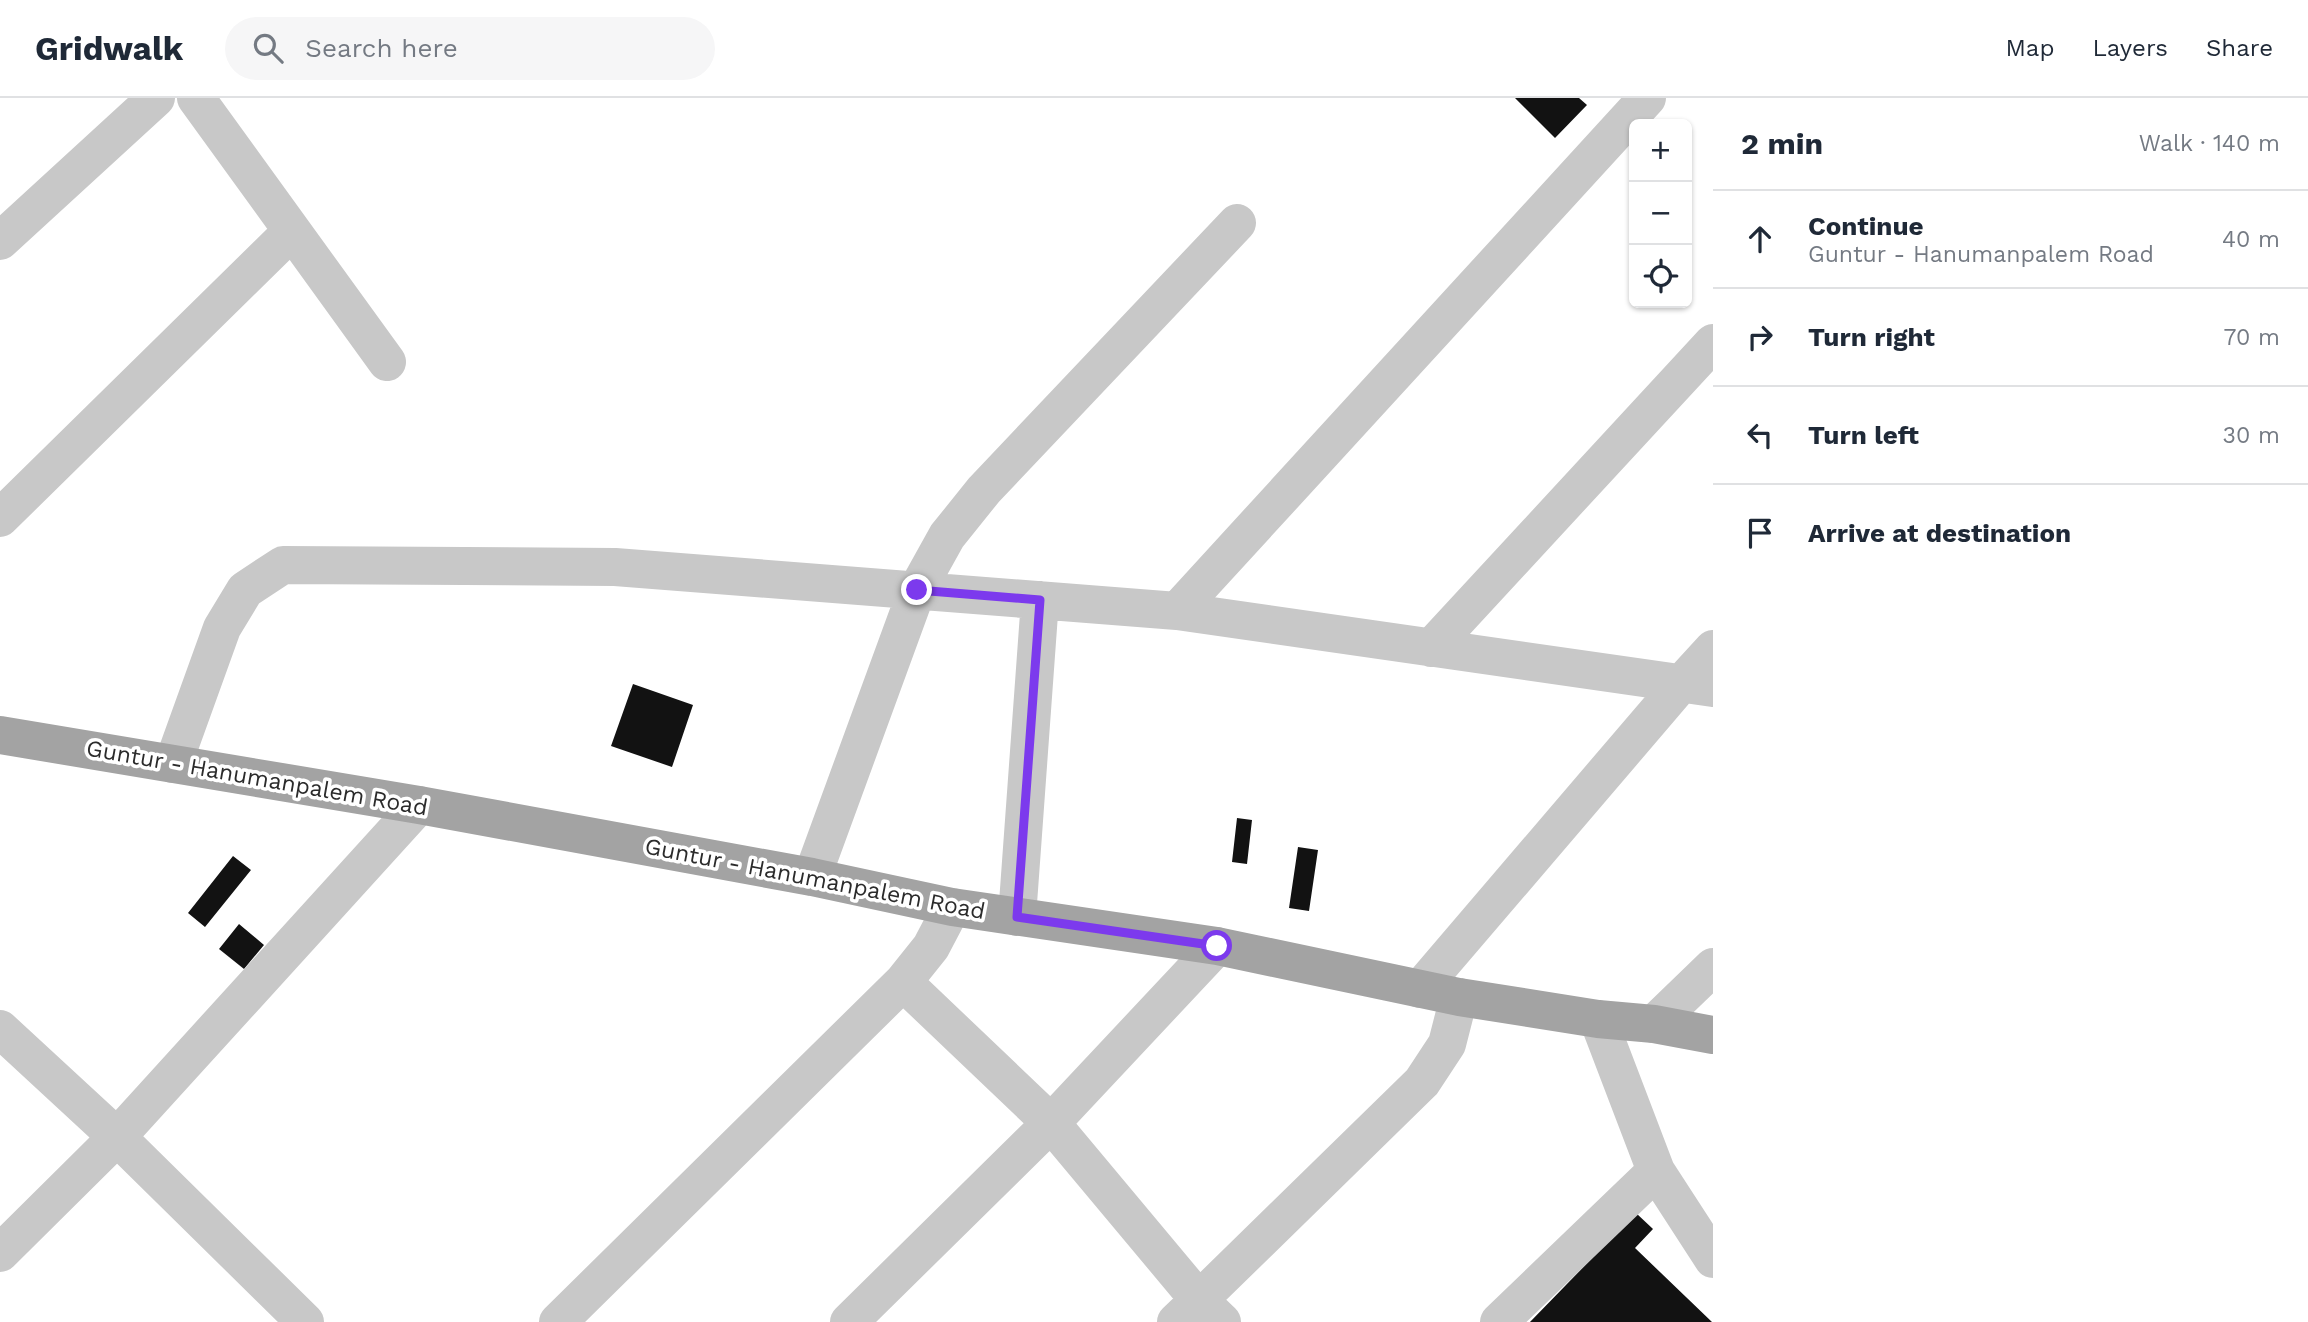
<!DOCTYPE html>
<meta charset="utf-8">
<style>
:root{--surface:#fff;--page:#f6f6f7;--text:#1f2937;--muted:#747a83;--line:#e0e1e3}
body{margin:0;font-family:"Work Sans",sans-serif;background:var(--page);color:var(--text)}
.controls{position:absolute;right:21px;top:21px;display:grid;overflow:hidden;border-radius:10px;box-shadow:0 2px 5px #0004}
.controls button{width:63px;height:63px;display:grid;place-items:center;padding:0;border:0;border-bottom:2px solid var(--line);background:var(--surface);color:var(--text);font:35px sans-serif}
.stop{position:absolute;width:21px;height:21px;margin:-16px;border:5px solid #7c3aed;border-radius:50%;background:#fff}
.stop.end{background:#7c3aed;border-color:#fff;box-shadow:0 2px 7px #0008}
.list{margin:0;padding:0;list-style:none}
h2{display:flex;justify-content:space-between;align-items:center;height:91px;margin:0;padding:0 28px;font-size:30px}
h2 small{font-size:23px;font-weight:400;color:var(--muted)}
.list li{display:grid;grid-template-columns:46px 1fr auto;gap:21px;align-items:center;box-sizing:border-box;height:98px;padding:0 28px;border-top:2px solid var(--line)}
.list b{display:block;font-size:26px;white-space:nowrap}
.list p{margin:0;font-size:23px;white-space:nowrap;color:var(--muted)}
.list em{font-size:23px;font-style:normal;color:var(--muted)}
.icon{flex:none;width:38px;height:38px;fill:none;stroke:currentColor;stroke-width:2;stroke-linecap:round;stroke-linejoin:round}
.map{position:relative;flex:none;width:1713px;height:1224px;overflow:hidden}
header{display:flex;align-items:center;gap:42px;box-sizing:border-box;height:98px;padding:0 35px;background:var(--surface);border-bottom:2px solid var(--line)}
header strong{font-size:33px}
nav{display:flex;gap:38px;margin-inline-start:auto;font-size:24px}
.search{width:490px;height:63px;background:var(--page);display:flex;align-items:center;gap:18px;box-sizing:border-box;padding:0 24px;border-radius:38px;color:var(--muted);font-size:26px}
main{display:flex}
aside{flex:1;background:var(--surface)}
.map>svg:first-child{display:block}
.building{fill:#121212}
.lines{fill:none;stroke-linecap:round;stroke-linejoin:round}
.minor{stroke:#c8c8c8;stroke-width:38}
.major{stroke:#a3a3a3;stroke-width:38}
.route{stroke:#7c3aed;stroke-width:9}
.labels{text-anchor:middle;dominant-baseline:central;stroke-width:7;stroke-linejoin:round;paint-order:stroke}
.street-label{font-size:23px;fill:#2b2b2b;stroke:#fff}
</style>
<header>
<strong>Gridwalk</strong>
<div class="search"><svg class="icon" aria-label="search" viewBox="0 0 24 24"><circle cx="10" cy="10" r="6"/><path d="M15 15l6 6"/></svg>Search here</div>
<nav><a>Map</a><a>Layers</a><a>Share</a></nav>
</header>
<main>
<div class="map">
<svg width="1713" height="1224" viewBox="0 0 1713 1224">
<rect width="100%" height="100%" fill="#fff"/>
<path class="building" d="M 1515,0 L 1579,0 L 1587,7 L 1555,40 Z
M 633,586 L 693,607 L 672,669 L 611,648 Z
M 1237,720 L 1252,722 L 1247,766 L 1232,764 Z
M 1298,749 L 1318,752 L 1309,813 L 1289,810 Z
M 233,758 L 251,772 L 205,829 L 188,815 Z
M 239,826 L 264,847 L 244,871 L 219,851 Z
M 1636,1115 L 1653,1131 L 1635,1150 L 1712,1224 L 1530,1224 Z"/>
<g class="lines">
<path class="minor" d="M 196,0 L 387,264
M 0,143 L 156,0
M 0,420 L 292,133
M 1177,513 L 1647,0
M 1431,550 L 1713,245
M 173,666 L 222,530 L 245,492 L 283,467 L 615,469 L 1177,513 L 1713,590
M 812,779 L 917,492 L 947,438 L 984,392 L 1237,125
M 1017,819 L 1040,502
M 903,884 L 931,849 L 952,809
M 1420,891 L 1680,587 L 1713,551
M 1598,921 L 1656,1073 L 1713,1161
M 1654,926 L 1713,869
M 0,931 L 117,1039 L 305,1224
M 0,1155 L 117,1039 L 419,707
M 558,1224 L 903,884 L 1051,1025 L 1199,1202 L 1176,1224
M 849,1224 L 1051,1025 L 1217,848
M 1222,1224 L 1199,1202 L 1422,984 L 1447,946 L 1459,899
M 1499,1224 L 1656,1073"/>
<path class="major" d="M 0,637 L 419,707 L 812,779 L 952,809 L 1217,848 L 1459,899 L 1598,921 L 1654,926 L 1713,937"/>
</g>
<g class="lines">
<path class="route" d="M 917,492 L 1040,502 L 1017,819 L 1217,848"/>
</g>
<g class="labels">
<g class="street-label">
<text transform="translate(257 680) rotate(10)">Guntur - Hanumanpalem Road</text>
<text transform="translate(815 781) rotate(11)">Guntur - Hanumanpalem Road</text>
</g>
</g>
</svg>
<div class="controls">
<button>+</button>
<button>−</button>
<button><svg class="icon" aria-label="locate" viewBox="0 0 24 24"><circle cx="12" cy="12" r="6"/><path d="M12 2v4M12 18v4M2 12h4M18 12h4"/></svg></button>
</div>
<div class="stop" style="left:1217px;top:848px"></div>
<div class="stop end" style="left:917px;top:492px"></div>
</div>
<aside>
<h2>2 min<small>Walk · 140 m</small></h2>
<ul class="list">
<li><svg class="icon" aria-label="ahead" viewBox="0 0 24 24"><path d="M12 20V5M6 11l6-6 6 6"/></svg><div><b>Continue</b><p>Guntur - Hanumanpalem Road</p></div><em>40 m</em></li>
<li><svg class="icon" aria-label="right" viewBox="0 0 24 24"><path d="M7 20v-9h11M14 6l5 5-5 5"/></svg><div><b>Turn right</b></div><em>70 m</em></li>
<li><svg class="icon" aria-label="left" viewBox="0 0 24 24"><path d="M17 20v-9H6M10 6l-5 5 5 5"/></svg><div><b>Turn left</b></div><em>30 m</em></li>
<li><svg class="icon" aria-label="arrive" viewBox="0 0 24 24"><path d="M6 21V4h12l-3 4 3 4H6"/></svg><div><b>Arrive at destination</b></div></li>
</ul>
</aside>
</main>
